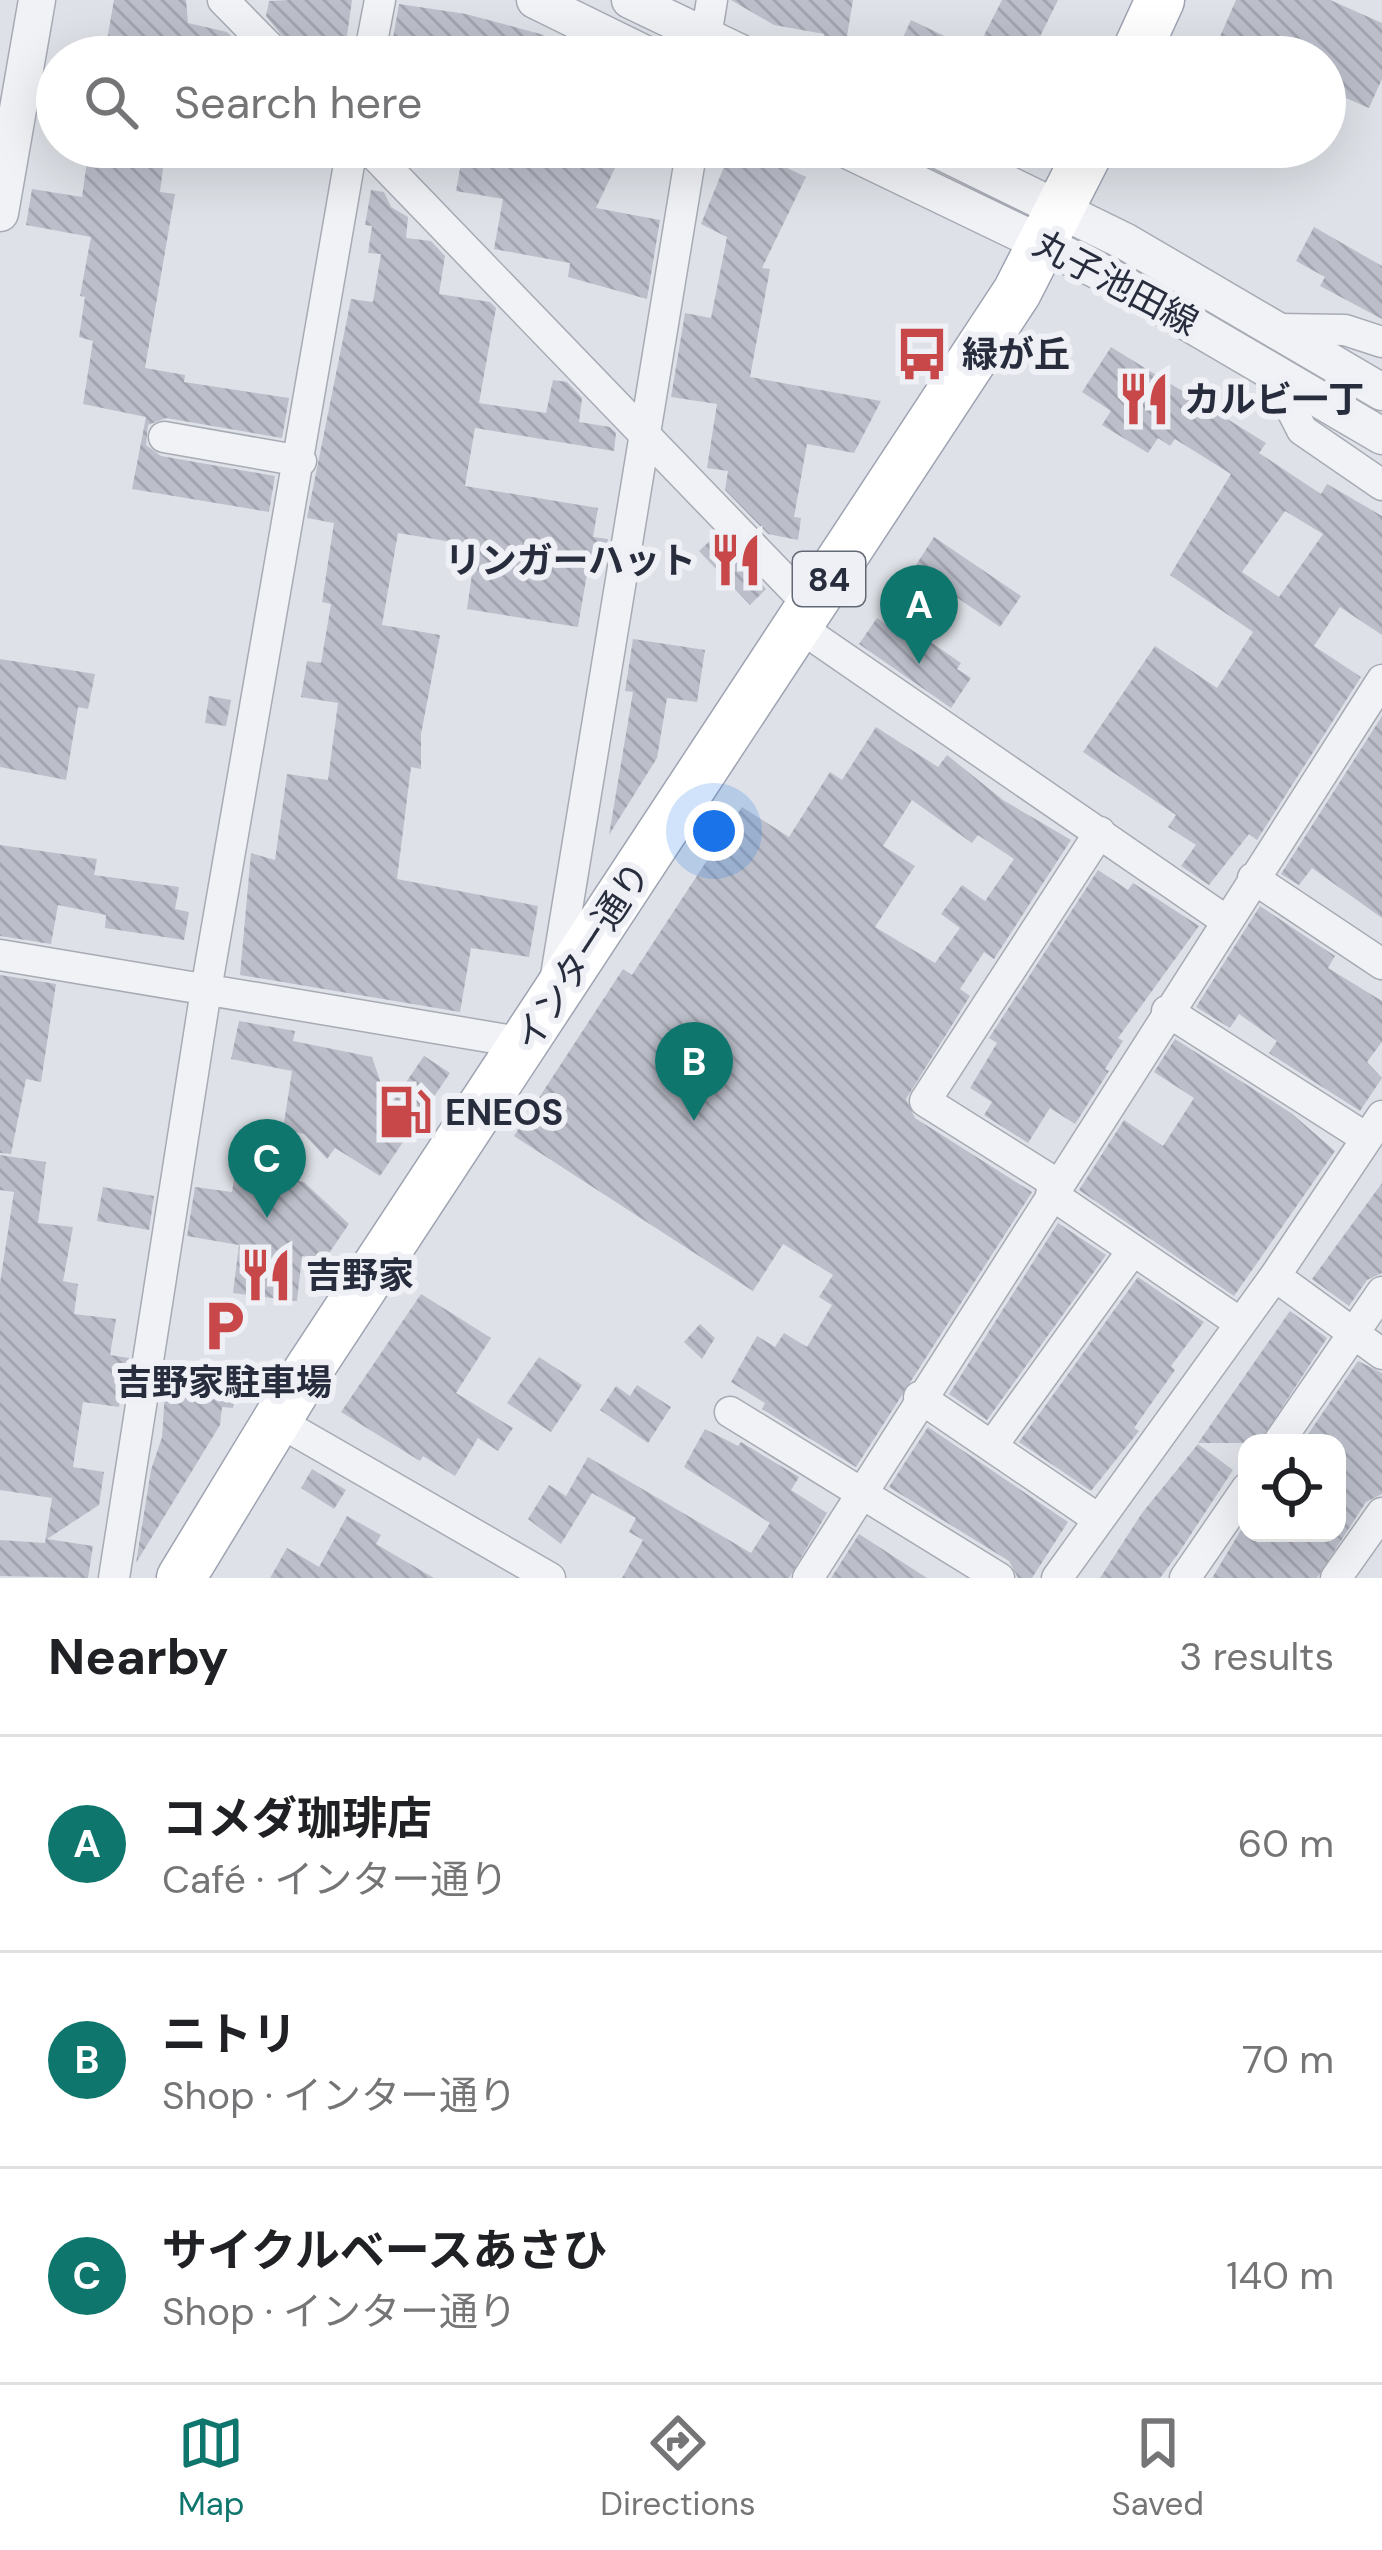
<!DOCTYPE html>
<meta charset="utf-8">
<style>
:root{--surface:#fff;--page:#f2f2f2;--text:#202124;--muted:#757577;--line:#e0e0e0;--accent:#0f766e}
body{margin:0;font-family:"DM Sans","Noto Sans JP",sans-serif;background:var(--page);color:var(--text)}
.controls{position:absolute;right:36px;bottom:36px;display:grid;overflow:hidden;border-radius:24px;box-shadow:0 12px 48px #0002}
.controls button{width:108px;height:108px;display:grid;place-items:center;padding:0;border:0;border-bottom:3px solid var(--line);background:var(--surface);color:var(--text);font:60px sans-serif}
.you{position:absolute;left:714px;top:831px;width:42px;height:42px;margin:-30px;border:9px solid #fff;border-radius:50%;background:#1a73e8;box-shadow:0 0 0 18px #1a73e833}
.badge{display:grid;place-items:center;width:78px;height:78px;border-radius:50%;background:var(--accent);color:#fff;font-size:39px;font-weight:700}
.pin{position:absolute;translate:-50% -99px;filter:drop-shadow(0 3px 6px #0008)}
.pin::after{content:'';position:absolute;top:63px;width:42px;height:36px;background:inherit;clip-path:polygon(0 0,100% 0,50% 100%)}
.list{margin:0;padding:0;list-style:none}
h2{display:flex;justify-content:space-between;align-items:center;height:156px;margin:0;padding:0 48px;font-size:51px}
h2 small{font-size:39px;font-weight:400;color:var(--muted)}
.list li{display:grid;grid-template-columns:78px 1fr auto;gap:36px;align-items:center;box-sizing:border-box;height:216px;padding:0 48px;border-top:3px solid var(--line)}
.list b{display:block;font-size:45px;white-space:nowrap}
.list p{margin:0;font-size:39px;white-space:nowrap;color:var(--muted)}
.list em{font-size:39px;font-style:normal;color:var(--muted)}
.icon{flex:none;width:66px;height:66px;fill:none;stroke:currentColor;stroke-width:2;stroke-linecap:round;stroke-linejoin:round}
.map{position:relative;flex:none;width:1382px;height:1578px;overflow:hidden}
.search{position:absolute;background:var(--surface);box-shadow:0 12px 48px #0002;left:36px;right:36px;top:36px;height:132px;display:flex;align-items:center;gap:30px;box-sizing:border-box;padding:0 42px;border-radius:66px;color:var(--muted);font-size:45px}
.sheet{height:804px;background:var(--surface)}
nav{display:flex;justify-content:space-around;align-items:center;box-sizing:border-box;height:168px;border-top:3px solid var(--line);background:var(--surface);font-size:33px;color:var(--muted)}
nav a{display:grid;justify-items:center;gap:6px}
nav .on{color:var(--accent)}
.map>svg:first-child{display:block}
.building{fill:url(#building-back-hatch);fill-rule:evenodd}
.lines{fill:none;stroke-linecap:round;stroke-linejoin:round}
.minor-casing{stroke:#a7abb4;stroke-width:33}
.tertiary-casing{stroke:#a7abb4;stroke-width:39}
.primary-casing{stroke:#9ea3b2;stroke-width:51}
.minor{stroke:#f1f2f6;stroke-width:30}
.tertiary{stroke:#f1f2f6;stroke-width:36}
.primary{stroke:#fff;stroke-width:48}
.labels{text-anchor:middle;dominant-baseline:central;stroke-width:12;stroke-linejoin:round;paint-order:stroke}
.shield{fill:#eef0f5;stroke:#636875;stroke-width:3}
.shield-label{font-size:33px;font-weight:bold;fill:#282d3e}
.street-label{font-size:36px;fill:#282d3e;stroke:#eef0f5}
.poi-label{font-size:36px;font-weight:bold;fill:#282d3e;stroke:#eef0f5;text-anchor:start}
</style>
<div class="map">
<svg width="1382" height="1578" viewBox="0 0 1382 1578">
<defs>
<pattern id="building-back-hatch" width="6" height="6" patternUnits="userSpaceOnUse" patternTransform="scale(3)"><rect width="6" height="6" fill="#bcbfca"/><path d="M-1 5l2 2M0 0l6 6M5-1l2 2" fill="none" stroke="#a2a4af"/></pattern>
</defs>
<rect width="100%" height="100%" fill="#dee1e7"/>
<path class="building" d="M 114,0 L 186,0 L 188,23 L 227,32 L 244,49 L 243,57 L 104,57 Z
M 290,0 L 352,0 L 344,57 L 299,57 L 266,16 L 269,1 Z
M 731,0 L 853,0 L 845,48 L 822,44 L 824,34 L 774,25 Z
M 1002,0 L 1058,0 L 1030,57 L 894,57 L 911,20 L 976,51 Z
M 1236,0 L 1330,0 L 1382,23 L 1382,79 L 1369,108 L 1325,89 L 1325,57 L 1254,57 L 1218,41 Z
M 399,4 L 466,14 L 544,35 L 540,57 L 392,44 Z
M 89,147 L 157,147 L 157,152 L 165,153 L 160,192 L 175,194 L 145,368 L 185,375 L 184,382 L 289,398 L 282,438 L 166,418 L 148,425 L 146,445 L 161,456 L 275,476 L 269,512 L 132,489 L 146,417 L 83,404 L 93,341 L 79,337 L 85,297 L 80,296 L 91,237 L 26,225 L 32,189 L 82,197 Z
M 464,147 L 625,147 L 596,208 L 660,220 L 647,299 L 568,277 L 570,263 L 494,249 L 503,199 L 456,191 Z
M 732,147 L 744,147 L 806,177 L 762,268 L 770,269 L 750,377 L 881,401 L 854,453 L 807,444 L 794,517 L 801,518 L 798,540 L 768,534 L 725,490 L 728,471 L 707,468 L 717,404 L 671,397 L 685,313 L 711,318 L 727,237 L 701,224 Z
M 371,190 L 384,192 L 391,207 L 408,217 L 406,238 L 431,241 L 445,256 L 439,294 L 490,302 L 496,308 L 479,403 L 546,413 L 553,380 L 567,382 L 582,398 L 579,422 L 610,427 L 616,433 L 614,451 L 475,428 L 465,486 L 598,508 L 593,537 L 608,539 L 604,564 L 589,562 L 578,627 L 467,609 L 476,546 L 398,533 L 382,625 L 440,635 L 421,734 L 421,769 L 411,767 L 397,879 L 538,906 L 529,957 L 471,948 L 460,1012 L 240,975 L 251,853 L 275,860 L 287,774 L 328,780 L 338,703 L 301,697 L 307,661 L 321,663 L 331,604 L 322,602 L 334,523 L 307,518 L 351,299 L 373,302 L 381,254 L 368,253 L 372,226 L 365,225 Z
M 1314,227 L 1382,266 L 1382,319 L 1320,286 L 1325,277 L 1296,261 Z
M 1111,347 L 1266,443 L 1259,453 L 1321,494 L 1327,484 L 1382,516 L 1382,635 L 1340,607 L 1314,646 L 1361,677 L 1257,840 L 1249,834 L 1209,885 L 1181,866 L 1196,845 L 1168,827 L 1176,815 L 1083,752 L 1155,646 L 1217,688 L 1253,632 L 1170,575 L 1231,474 L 1175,439 L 1170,446 L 1158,438 L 1148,453 L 1102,425 L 1111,411 L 1082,392 ZM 1285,511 L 1323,534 L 1279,597 L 1242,572 Z
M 715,536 L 766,589 L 750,605 L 699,551 Z
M 934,537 L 1021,596 L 1000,627 L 914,568 Z
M 877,618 L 916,645 L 922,636 L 961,663 L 957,669 L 971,678 L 951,708 L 859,644 Z
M 633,639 L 705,650 L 697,702 L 667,698 L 657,758 L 609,835 L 633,692 L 625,691 Z
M 0,659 L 95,674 L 88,709 L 78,707 L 66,780 L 0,767 Z
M 209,696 L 231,700 L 226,726 L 205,723 Z
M 1382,716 L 1382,918 L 1312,868 L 1299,885 L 1281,874 Z
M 876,727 L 938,767 L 947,755 L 1003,800 L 1071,840 L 994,959 L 984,952 L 960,989 L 970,996 L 906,1099 L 915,1118 L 1032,1192 L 856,1467 L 762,1409 L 765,1403 L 731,1382 L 757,1336 L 775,1347 L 784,1333 L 807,1347 L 832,1305 L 819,1297 L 833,1275 L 783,1244 L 753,1291 L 514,1136 L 623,969 L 632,975 L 742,807 L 789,837 L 830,772 L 842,780 ZM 912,800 L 972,843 L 978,835 L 1014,859 L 985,901 L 962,885 L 941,914 L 960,928 L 935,963 L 875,927 L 915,866 L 883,846 Z
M 0,845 L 97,859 L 94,875 L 179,887 L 175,909 L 189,912 L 184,940 L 105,928 L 106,915 L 58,905 L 51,944 L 0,936 Z
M 1098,870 L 1128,890 L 1133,883 L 1199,926 L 1118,1038 L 1123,1041 L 1105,1069 L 1109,1071 L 1075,1124 L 1050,1108 L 1028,1143 L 984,1115 L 992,1102 L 970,1088 L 997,1043 L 989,1038 Z
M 1260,906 L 1335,956 L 1328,968 L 1382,1001 L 1382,1042 L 1367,1062 L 1382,1078 L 1360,1111 L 1269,1053 L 1277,1041 L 1239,1014 L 1230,1028 L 1196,1007 Z
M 0,975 L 56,984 L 41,1082 L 26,1079 L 11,1154 L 0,1153 Z
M 239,1021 L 295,1031 L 293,1041 L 372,1057 L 389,1107 L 424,1056 L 450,1073 L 380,1176 L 335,1148 L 327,1159 L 304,1134 L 283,1129 L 292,1071 L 231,1059 Z
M 1175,1039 L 1291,1113 L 1335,1151 L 1234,1296 L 1079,1190 L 1124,1120 L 1163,1146 L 1194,1098 L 1154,1072 Z
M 0,1155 L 46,1162 L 38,1223 L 73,1227 L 63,1281 L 78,1284 L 74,1314 L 116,1319 L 110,1355 L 129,1358 L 119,1407 L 83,1402 L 73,1467 L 104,1472 L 99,1505 L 47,1539 L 93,1546 L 88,1578 L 0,1576 L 0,1540 L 45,1543 L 52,1498 L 0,1490 L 0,1283 L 14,1192 L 0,1190 Z
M 236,1168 L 304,1182 L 349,1224 L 325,1259 L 302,1256 L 297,1301 L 233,1293 L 239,1245 L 187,1236 L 195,1187 L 232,1192 Z
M 1382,1183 L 1382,1273 L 1367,1280 L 1349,1306 L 1312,1279 Z
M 103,1187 L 154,1196 L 149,1230 L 97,1221 Z
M 1058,1223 L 1106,1255 L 987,1420 L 949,1394 Z
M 1138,1277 L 1204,1322 L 1171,1366 L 1175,1370 L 1134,1428 L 1139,1431 L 1091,1491 L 1019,1442 Z
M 421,1294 L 491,1338 L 456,1393 L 513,1428 L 498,1451 L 478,1438 L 455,1476 L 423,1456 L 420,1461 L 341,1412 Z
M 1290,1311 L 1327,1338 L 1259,1443 L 1198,1443 Z
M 700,1324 L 715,1338 L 702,1359 L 684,1342 Z
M 539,1357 L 582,1385 L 551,1432 L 507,1403 Z
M 1358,1361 L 1382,1373 L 1382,1494 L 1366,1502 L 1317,1578 L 1212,1578 L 1241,1530 L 1337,1533 L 1337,1443 L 1302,1443 Z
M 167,1363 L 237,1370 L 233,1408 L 222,1407 L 220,1425 L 136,1563 L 151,1470 L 162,1437 Z
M 637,1385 L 671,1407 L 648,1443 L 600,1410 L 616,1386 L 630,1396 Z
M 928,1427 L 1068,1522 L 1032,1578 L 1018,1578 L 1009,1561 L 889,1487 Z
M 705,1429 L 738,1446 L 741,1442 L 799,1477 L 791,1490 L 827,1513 L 789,1578 L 622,1578 L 643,1540 L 629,1532 L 636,1518 L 592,1493 L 561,1544 L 528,1519 L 549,1485 L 566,1496 L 588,1457 L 751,1553 L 770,1523 L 684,1467 Z
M 1198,1444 L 1233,1470 L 1178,1554 L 1160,1578 L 1100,1578 L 1142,1513 Z
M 312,1469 L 346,1490 L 334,1509 L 301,1488 Z
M 347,1516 L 381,1535 L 376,1544 L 434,1578 L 270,1578 L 287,1548 L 319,1567 Z
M 859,1534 L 927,1578 L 831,1578 Z"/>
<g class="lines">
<defs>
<path id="minor" d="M 223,0 L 279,57
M 706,36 L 712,0
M 369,57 L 380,0
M 367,147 L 811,607
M 1277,329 L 1345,330 L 1382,342
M 1273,373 L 1302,430 L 1382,485
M 164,437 L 301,461
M 798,626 L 1225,920
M 1253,878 L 1382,964
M 0,955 L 525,1043
M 555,982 L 692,147
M 1167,1011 L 1366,1138
M 1057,1184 L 925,1101 L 1100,832
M 1051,1194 L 1240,1323
M 1275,1276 L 1382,1354
M 919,1397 L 1098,1519
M 730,1412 L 999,1578
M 276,1420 L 550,1578
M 1278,1443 L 1382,1292
M 992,1446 L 1133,1250
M 114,1578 L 206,990 L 352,147
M 808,1578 L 1382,680
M 1057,1578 L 1275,1276 L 1382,1116
M 1185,1578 L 1247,1488
M 1336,1578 L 1382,1513"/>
<path id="tertiary" d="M 535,0 L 651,57
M 630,0 L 749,57
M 841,147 L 1107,275 L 1382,436
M 932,147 L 1126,242 L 1382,392
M 0,213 L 37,0"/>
<path id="primary" d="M 1134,57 L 1160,0
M 181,1578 L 296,1389 L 1017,292 L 1091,147"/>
</defs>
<use href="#minor" class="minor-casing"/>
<use href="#tertiary" class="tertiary-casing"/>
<use href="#primary" class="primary-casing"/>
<use href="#minor" class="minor"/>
<use href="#tertiary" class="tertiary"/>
<use href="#primary" class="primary"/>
</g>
<defs>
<symbol id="bus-bare" viewBox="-9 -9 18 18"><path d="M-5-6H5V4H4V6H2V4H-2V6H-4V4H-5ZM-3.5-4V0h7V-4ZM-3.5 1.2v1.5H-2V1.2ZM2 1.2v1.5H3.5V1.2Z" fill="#c84749" stroke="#eef0f5" stroke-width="2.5" paint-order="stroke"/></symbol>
<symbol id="restaurant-bare" viewBox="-9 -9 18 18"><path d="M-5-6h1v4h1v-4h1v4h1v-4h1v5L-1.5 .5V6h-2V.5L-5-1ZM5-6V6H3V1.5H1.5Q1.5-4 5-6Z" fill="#c84749" stroke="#eef0f5" stroke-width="2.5" paint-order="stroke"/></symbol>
<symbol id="fuel-bare" viewBox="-9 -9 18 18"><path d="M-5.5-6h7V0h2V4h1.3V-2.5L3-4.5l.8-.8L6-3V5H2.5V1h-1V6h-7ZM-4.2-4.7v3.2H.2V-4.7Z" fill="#c84749" stroke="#eef0f5" stroke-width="2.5" paint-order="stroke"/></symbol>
<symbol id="parking-bare" viewBox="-9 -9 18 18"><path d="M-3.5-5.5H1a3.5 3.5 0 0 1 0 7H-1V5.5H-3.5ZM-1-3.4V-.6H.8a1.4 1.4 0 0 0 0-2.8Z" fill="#c84749" stroke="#eef0f5" stroke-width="2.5" paint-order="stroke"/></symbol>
</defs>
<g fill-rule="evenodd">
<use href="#bus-bare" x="884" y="316" width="76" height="76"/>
<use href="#restaurant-bare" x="1106" y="361" width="76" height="76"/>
<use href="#restaurant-bare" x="698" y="522" width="76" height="76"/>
<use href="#fuel-bare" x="367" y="1074" width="76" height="76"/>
<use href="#restaurant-bare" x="228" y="1237" width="76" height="76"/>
<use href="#parking-bare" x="186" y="1288" width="76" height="76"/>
</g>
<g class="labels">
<rect class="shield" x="793" y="552" width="72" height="54" rx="9"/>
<g class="shield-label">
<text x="829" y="579">84</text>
</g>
<g class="street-label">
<text transform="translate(1116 283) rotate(28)">丸子池田線</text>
<text transform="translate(582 956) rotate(-57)">インター通り</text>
</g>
<g class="poi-label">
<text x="962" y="354">緑が丘</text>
<text x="1184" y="399">カルビ一丁</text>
<text x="696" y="560" text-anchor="end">リンガーハット</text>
<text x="445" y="1112">ENEOS</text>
<text x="306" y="1275">吉野家</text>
<text x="224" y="1382" text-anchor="middle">吉野家駐車場</text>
</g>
</g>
</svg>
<div class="controls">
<button><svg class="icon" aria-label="locate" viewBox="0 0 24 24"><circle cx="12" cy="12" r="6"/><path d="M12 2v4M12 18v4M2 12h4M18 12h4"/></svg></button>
</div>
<div class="you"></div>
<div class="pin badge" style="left:919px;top:664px">A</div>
<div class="pin badge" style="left:694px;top:1121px">B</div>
<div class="pin badge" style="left:267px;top:1218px">C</div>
<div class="search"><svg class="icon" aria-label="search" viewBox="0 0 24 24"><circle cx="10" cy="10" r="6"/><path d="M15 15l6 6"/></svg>Search here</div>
</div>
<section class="sheet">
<h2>Nearby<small>3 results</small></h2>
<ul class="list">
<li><span class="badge">A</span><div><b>コメダ珈琲店</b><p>Café · インター通り</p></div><em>60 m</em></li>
<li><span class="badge">B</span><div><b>ニトリ</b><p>Shop · インター通り</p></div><em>70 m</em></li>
<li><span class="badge">C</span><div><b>サイクルベースあさひ</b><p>Shop · インター通り</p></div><em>140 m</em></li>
</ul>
</section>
<nav>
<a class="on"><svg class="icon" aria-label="map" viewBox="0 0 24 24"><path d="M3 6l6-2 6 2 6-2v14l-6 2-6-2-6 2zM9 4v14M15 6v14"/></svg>Map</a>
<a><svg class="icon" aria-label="directions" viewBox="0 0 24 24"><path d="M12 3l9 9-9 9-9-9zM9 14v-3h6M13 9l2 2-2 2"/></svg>Directions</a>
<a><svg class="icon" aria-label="saved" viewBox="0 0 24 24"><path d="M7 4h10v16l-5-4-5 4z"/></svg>Saved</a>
</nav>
